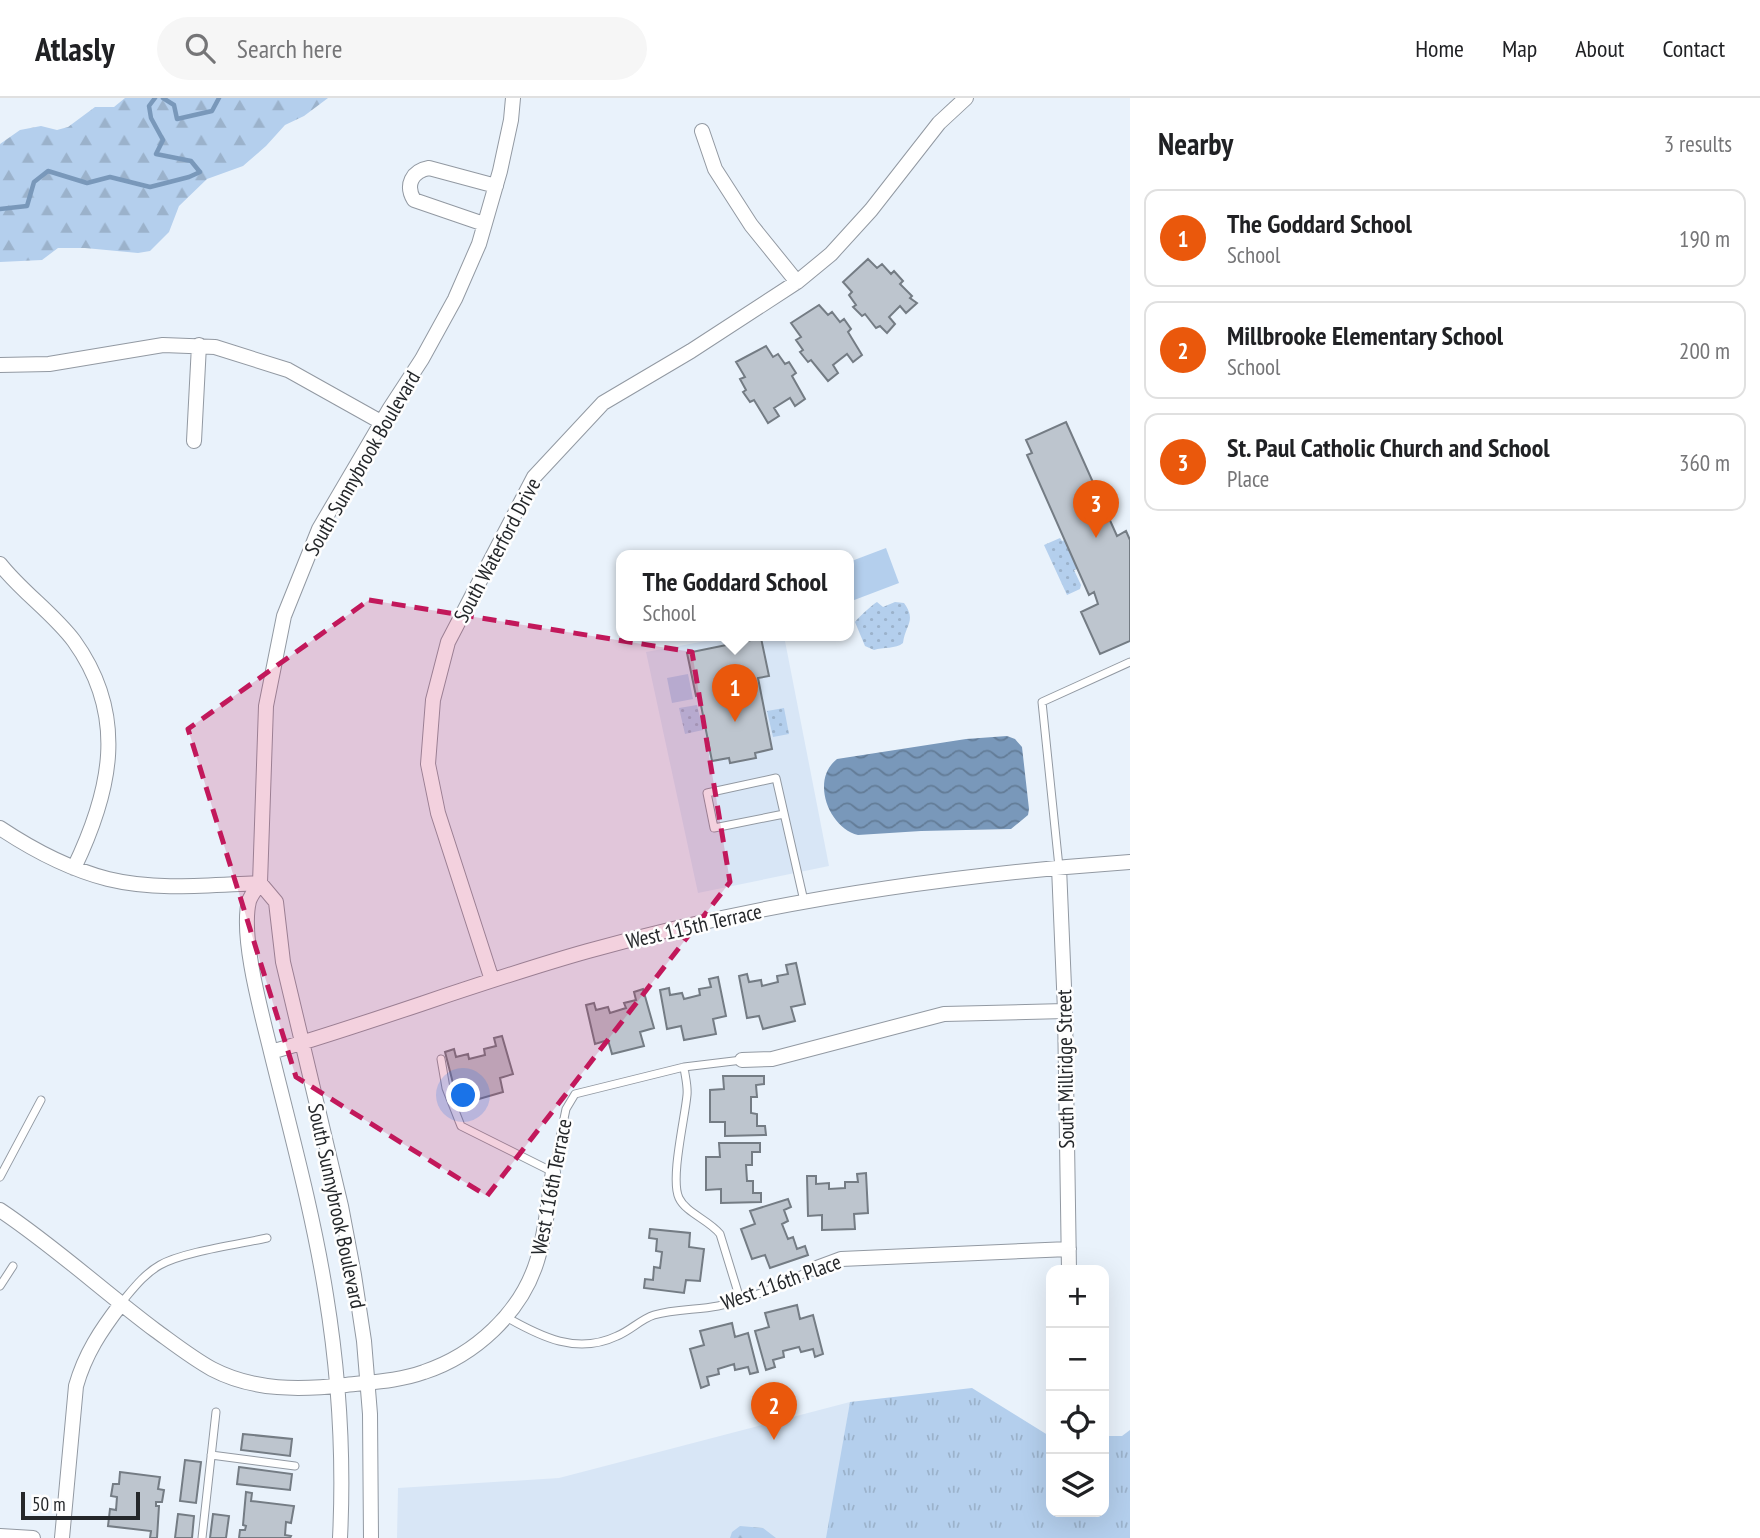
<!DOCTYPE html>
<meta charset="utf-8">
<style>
:root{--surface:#fff;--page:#f6f6f6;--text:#202124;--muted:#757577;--line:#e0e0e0;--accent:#ea580c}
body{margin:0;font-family:"PT Sans Narrow",sans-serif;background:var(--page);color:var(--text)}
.controls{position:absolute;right:21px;bottom:21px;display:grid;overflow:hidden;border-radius:14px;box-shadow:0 7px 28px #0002}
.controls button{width:63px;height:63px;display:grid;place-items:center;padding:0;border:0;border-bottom:2px solid var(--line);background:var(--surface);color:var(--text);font:35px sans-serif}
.scale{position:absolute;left:21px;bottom:18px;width:119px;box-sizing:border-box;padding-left:7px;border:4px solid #24272a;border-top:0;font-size:19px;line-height:24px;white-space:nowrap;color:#24272a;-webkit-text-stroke:5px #fefefe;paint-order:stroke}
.you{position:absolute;left:464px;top:998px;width:24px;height:24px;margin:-18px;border:5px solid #fff;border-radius:50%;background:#1a73e8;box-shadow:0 0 0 10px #1a73e833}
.badge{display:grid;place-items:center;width:46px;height:46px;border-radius:50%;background:var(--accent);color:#fff;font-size:23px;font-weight:700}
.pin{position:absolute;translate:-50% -58px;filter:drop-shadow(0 2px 4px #0008)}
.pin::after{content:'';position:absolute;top:37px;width:24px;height:21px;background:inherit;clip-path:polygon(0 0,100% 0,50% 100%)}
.popup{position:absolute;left:616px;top:452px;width:238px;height:91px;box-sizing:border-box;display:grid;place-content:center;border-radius:14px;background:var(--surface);filter:drop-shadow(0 2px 5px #0005);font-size:23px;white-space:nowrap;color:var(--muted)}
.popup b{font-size:26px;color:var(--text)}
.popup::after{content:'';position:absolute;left:50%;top:100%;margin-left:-14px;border:14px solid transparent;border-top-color:var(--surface)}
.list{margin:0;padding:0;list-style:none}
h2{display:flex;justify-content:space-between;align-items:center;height:91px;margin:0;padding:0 28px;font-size:30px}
h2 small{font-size:23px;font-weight:400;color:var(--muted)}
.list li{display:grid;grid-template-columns:46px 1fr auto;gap:21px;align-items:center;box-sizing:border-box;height:98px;margin:0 14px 14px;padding:0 14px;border:2px solid var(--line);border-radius:14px}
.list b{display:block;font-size:26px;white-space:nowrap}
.list p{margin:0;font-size:23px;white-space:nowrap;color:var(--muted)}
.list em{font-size:23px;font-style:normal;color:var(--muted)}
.icon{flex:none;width:38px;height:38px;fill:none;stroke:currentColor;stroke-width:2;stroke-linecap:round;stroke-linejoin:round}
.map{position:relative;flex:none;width:1130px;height:1440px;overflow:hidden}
header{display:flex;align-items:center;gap:42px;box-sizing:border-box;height:98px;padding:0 35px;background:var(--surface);border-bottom:2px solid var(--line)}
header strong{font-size:33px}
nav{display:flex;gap:38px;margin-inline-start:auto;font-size:24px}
.search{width:490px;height:63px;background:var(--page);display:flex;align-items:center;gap:18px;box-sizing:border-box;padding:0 24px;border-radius:38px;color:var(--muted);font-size:26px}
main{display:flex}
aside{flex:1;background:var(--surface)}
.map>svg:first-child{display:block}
.built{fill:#d8e6f6}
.grass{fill:url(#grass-tufts)}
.forest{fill:url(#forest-firs)}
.park{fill:url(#park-dots)}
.pitch{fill:#b4cfed}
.water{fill:url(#water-waves)}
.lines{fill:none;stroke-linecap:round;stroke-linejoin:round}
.stream{stroke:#7998ba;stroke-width:4.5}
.building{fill:#bdc5ce;stroke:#747c84;stroke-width:2}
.lane-casing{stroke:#9299a2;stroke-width:9}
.street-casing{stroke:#9299a2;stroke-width:16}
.lane{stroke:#fff;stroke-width:7}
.street{stroke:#fff;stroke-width:14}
.marked{fill:#c2185b;fill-opacity:0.2;stroke:#c2185b;stroke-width:5;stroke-dasharray:14 9;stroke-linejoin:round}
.labels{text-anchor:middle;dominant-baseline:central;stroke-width:5;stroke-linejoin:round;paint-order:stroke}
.street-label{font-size:21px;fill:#24272a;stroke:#fefefe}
</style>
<header>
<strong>Atlasly</strong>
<div class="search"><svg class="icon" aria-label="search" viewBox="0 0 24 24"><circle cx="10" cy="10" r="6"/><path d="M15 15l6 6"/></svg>Search here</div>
<nav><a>Home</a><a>Map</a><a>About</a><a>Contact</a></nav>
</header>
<main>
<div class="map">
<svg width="1130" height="1440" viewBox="0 0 1130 1440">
<defs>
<pattern id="grass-tufts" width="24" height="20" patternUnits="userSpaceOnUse" patternTransform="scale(1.75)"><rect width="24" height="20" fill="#b4cfed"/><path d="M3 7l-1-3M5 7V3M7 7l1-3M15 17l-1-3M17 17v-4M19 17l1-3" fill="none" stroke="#9bb2cb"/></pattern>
<pattern id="forest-firs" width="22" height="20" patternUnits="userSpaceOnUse" patternTransform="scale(1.75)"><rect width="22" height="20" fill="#b4cfed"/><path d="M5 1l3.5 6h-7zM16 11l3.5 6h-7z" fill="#9bb2cb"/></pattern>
<pattern id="park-dots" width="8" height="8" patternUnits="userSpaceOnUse" patternTransform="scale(1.75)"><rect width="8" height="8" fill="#b4cfed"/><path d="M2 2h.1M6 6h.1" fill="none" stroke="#9bb2cb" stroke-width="1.8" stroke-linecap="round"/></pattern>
<pattern id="water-waves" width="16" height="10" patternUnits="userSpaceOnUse" patternTransform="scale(1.75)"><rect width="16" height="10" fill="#7998ba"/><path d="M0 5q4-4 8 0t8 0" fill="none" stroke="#637c97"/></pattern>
</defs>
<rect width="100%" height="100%" fill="#e9f2fb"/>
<path class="built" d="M 733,538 L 784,538 L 829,768 L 698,795 L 646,554 Z
M 850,1304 L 829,1440 L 397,1440 L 398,1390 L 559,1380 Z"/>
<path class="grass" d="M 972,1290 L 1051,1339 L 1051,1414 L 1104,1414 L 1104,1338 L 1122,1338 L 1130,1332 L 1130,1440 L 826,1440 L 850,1304 Z"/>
<path class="forest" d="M 125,0 L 328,0 L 304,18 L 285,27 L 266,48 L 243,68 L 207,81 L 179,108 L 169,134 L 150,153 L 138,155 L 85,150 L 58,150 L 42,162 L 0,164 L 0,46 L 20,32 L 41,28 L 57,32 L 68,29 L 95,9 L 114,9 Z
M 740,1428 L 763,1430 L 776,1440 L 730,1440 L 732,1434 Z"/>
<path class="park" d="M 1060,440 L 1062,443 L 1065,442 L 1077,471 L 1074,472 L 1081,487 L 1080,491 L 1067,497 L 1044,447 Z
M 877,504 L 883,509 L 895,504 L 904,505 C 917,523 905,527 903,545 C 896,551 883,549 874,552 L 865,548 L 855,524 C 858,520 873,506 877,504 Z
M 697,607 L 703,632 L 685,636 L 679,610 Z
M 784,610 L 789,636 L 773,639 L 767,613 Z"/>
<path class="pitch" d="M 886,450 L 899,485 L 849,504 L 849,464 Z
M 688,576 L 693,601 L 672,605 L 667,580 Z"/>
<path class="water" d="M 1007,638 L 1015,641 L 1022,649 L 1029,711 L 1028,717 L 1011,731 L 921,733 L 858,737 C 829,730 810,682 837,661 L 966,641 Z"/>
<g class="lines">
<path class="stream" d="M 163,0 L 174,7 L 177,21 L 212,13 L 219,0
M 0,111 L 27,108 L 34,84 L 48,73 L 87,85 L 110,79 L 150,89 L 189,79 L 200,74 L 191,63 L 156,56 L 163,42 L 151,20 L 149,8 L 155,0"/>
</g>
<path class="building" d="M 868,161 L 877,170 L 882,166 L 891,176 L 894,173 L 903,183 L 900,186 L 912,198 L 910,200 L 917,205 L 906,215 L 900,208 L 889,219 L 895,226 L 887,235 L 880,228 L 876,230 L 865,216 L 862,218 L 853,209 L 856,207 L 849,197 L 852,194 L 843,184 Z
M 819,207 L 828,217 L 832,214 L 840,224 L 844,221 L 851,231 L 848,234 L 862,257 L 853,264 L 847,256 L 833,267 L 838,275 L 828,283 L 811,262 L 808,264 L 800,254 L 803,252 L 796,242 L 801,239 L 791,225 Z
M 766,248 L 773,259 L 778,256 L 785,266 L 789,264 L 796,275 L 792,278 L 805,301 L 795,308 L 790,300 L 774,310 L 779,318 L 768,325 L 754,302 L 750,304 L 743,294 L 746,292 L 740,281 L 745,279 L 736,264 Z
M 1066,324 L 1117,438 L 1126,433 L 1130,442 L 1130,543 L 1100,556 L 1081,514 L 1098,506 L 1094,494 L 1089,497 L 1027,357 L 1032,355 L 1026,342 Z
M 761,540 L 769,578 L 758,580 L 772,651 L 755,655 L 756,660 L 730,665 L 729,660 L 712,663 L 699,597 L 696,598 L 687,555 Z
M 796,865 L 805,906 L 791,909 L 795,923 L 763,931 L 759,918 L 747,920 L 739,878 L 747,876 L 749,884 L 761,882 L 762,888 L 778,884 L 777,878 L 788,876 L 786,867 Z
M 718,879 L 726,918 L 713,921 L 716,936 L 684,942 L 681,928 L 667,931 L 660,892 L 669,890 L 670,897 L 682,895 L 684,901 L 700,897 L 699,891 L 711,889 L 709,881 Z
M 643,891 L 654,930 L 640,934 L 644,948 L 612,956 L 608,942 L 595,946 L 586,907 L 594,905 L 596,912 L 608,909 L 610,915 L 626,910 L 624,905 L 636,902 L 634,894 Z
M 502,938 L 513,976 L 500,980 L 503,994 L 472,1003 L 468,989 L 455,993 L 445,954 L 454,951 L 456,959 L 468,956 L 469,961 L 485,957 L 484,951 L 496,948 L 494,940 Z
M 723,978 L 764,978 L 764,986 L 756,987 L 757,999 L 751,999 L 751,1015 L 757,1016 L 757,1028 L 765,1028 L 766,1037 L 725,1038 L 725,1024 L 710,1024 L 710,992 L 724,991 Z
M 719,1045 L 760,1045 L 760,1054 L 752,1054 L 752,1067 L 746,1067 L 747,1083 L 753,1083 L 753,1095 L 761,1095 L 761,1104 L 721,1105 L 721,1091 L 706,1092 L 706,1059 L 720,1059 Z
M 866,1075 L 868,1115 L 854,1116 L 855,1131 L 822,1132 L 822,1117 L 808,1118 L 807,1078 L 816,1078 L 816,1086 L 829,1085 L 829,1091 L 845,1090 L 845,1084 L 858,1084 L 857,1076 Z
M 788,1101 L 791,1109 L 784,1112 L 788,1123 L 782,1126 L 788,1141 L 793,1139 L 797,1151 L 805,1148 L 808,1157 L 770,1170 L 765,1157 L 752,1161 L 741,1131 L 755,1126 L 750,1113 Z
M 650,1131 L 690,1135 L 689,1149 L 704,1151 L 700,1183 L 686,1182 L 684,1195 L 644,1190 L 645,1181 L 653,1182 L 654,1169 L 660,1170 L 662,1154 L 656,1153 L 657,1141 L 649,1140 Z
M 797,1207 L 800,1221 L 813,1217 L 823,1256 L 815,1259 L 813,1251 L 801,1254 L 799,1249 L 783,1253 L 784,1259 L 773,1262 L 775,1269 L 766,1272 L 755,1233 L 769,1229 L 765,1215 Z
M 732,1225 L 735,1239 L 748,1235 L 758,1274 L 750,1276 L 748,1269 L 735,1272 L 734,1266 L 718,1271 L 719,1276 L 707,1279 L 709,1287 L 701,1290 L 690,1251 L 704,1247 L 700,1233 Z
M 243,1336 L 292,1341 L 290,1358 L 241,1352 Z
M 185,1362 L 201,1364 L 196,1405 L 180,1403 Z
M 239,1369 L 292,1376 L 290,1392 L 237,1386 Z
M 120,1374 L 160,1379 L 158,1391 L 164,1392 L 162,1404 L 156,1404 L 156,1408 L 159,1408 L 157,1440 L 150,1440 L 151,1433 L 108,1428 L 110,1411 L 116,1412 L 117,1399 L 111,1398 L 113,1386 L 119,1386 Z
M 246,1394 L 252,1395 L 251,1403 L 294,1408 L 291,1425 L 286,1424 L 285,1437 L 291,1438 L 290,1440 L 239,1440 L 240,1432 L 245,1432 L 246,1428 L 243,1427 Z
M 178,1416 L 194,1418 L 192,1440 L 175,1440 Z
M 213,1416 L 229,1418 L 226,1440 L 210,1440 Z"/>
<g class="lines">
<defs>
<path id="lane" d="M 784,716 L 714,730 L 707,695 L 776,680 L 804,803
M 1059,769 L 1042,604 L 1130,564
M 441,961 L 446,990 L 461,1028 L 553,1074 L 566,1011 L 575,996 L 684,969 L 742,962
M 684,969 C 685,978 688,988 687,997 C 685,1020 670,1081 679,1100 C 686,1115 709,1122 720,1136 L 740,1201
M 0,1079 L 41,1002
M 0,1188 L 13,1168
M 121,1205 C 133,1191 144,1176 160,1167 C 182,1154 240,1146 267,1140
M 506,1219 C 541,1239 577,1257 617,1238 C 630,1233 641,1221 654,1217 C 675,1211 698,1212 718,1208 C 752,1201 783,1186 813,1171
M 211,1357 L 295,1368
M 202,1440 L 216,1314"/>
<path id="street" d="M 702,33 L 715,71 L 751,127 L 797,184
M 484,126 L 414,102 C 405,87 412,73 429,70 L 496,88
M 0,267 L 49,266 L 163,247 L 215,249 L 288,272 L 381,324
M 194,343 L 199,247
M 0,466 C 22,494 53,515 74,543 C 128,618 111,693 74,770
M 0,730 C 33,752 69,771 108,781 C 157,793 210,787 260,785
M 1059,769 L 1065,913 L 1069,1172
M 260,785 L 276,804 L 283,864 L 341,1108 L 354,1177 L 364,1243 L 370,1316 L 371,1440
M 492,882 L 438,715 L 428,666 L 433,602 L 448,544 L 534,379 L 603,305 L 691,253 L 797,184 L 831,156 L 871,112 L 939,25 L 966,0
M 271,954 C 378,923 481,883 588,853 C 766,803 947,777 1130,764
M 742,962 L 772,961 L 944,916 L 1065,913
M 0,1112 C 54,1148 103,1193 155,1232 C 173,1245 192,1260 212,1271 C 254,1293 300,1292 346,1287 C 372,1284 399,1283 424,1274 C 475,1257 521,1215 537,1163 C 546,1134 548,1104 553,1074
M 814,1171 L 841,1161 L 1069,1151
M 0,1438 L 33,1440
M 62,1440 L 76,1288 C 85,1256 101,1232 121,1206
M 340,1440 C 344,1359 339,1277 326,1197 C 313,1115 291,1035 271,954 C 262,917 240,839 249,803 C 251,797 256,791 260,785 L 266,608 L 284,518 L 319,431 L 390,310 L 422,261 L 455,201 L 479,146 L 500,73 L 511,22 L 513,0"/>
</defs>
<use href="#lane" class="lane-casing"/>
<use href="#street" class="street-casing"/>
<use href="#lane" class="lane"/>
<use href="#street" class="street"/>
</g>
<path class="marked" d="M 369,502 L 692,554 L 730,784 L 487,1098 L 296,979 L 188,631 Z"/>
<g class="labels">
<g class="street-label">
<text transform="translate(362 365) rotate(-60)">South Sunnybrook Boulevard</text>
<text transform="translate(497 452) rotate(-62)">South Waterford Drive</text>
<text transform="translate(694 828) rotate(-13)">West 115th Terrace</text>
<text transform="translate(1065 971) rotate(-91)">South Millridge Street</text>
<text transform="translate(551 1089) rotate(-79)">West 116th Terrace</text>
<text transform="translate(337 1108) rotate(78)">South Sunnybrook Boulevard</text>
<text transform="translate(781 1184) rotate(-20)">West 116th Place</text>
</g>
</g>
</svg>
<div class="controls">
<button>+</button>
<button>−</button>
<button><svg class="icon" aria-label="locate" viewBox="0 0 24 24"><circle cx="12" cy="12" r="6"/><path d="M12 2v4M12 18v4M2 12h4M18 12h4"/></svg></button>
<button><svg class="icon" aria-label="layers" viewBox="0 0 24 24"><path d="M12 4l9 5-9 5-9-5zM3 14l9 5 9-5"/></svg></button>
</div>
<div class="scale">50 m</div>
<div class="you"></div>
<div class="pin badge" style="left:735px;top:624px">1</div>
<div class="popup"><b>The Goddard School</b>School</div>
<div class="pin badge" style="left:774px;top:1342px">2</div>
<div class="pin badge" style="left:1096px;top:440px">3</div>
</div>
<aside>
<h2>Nearby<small>3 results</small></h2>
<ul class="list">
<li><span class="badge">1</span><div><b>The Goddard School</b><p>School</p></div><em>190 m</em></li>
<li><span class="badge">2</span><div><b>Millbrooke Elementary School</b><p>School</p></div><em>200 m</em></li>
<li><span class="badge">3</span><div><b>St. Paul Catholic Church and School</b><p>Place</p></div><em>360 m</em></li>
</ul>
</aside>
</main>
